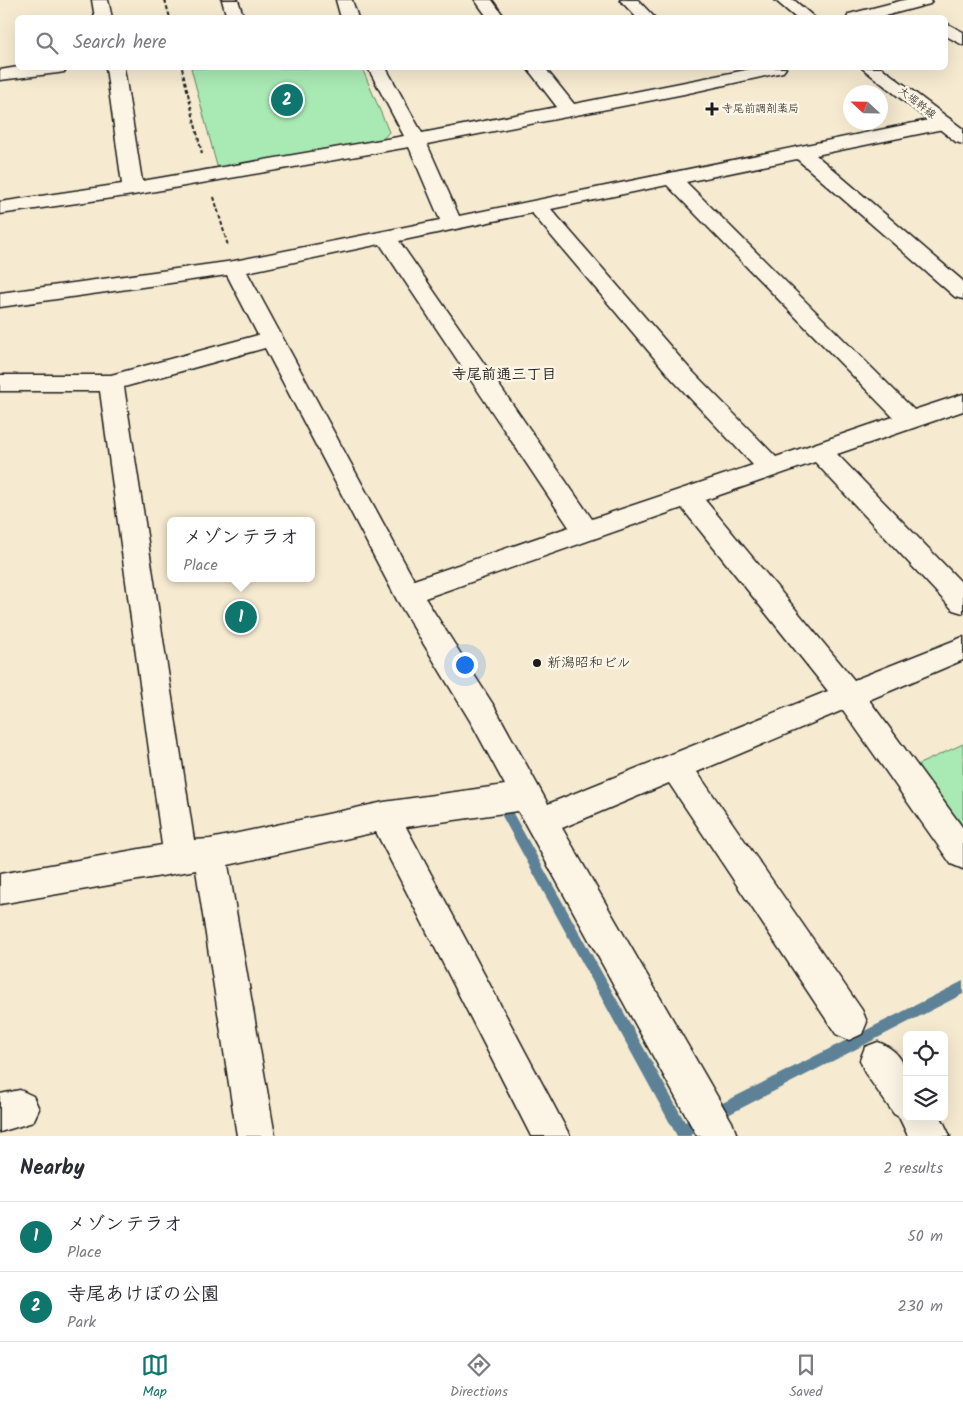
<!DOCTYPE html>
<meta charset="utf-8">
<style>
:root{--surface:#fff;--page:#f2f2f3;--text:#2b2b33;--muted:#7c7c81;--line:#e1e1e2;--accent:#0f766e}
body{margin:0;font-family:Kalam,"Klee One",sans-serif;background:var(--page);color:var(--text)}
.controls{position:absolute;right:15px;bottom:15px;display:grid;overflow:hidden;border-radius:8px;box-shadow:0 5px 20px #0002}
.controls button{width:45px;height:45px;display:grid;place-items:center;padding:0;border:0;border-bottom:1px solid var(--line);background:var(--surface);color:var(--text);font:25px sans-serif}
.compass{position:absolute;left:843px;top:85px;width:45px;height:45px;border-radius:50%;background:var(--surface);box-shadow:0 5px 20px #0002;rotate:292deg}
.you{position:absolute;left:464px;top:664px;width:18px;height:18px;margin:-12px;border:4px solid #fff;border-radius:50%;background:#1a73e8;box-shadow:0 0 0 8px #1a73e833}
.badge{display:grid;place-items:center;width:32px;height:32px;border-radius:50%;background:var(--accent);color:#fff;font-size:16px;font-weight:700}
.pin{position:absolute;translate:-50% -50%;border:2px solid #fff;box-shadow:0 1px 5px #0006}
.popup{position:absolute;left:167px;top:517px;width:148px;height:65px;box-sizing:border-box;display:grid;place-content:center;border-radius:8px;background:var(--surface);filter:drop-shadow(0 1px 4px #0005);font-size:16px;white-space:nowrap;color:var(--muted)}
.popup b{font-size:19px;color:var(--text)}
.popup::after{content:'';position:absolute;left:50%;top:100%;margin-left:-10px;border:10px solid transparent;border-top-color:var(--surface)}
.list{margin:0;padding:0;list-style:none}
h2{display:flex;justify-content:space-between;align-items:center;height:65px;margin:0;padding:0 20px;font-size:21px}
h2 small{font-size:16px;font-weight:400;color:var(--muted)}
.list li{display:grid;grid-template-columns:32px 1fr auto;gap:15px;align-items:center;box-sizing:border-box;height:70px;padding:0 20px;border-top:1px solid var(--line)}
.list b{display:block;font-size:19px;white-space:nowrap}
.list p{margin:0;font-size:16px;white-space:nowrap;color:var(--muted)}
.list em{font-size:16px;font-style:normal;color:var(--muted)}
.icon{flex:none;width:28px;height:28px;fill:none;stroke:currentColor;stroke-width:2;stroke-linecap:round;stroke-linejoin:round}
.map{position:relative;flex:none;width:963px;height:1136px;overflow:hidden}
.search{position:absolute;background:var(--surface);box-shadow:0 5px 20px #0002;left:15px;right:15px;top:15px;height:55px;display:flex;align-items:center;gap:12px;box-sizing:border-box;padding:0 18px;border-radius:8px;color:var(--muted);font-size:19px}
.sheet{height:205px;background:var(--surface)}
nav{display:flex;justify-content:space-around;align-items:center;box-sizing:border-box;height:70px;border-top:1px solid var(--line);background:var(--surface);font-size:14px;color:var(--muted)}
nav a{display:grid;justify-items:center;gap:2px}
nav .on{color:var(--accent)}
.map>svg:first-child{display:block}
.green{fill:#a9eab4;stroke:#628368}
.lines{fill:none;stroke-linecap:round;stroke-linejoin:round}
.stream{fill:#5d8297;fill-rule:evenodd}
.street-casing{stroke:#1c1c1c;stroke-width:3}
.secondary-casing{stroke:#1c1c1c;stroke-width:3}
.path{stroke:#1c1c1c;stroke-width:2;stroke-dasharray:4 2.5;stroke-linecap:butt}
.street{fill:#fcf5e5;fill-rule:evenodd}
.secondary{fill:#fcf5e5;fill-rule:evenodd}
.poi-dot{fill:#1c1c1c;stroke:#fcf5e5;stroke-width:2}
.labels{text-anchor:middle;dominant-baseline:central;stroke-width:5;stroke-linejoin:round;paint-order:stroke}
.far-street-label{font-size:11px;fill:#1c1c1c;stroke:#fcf5e5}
.far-poi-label{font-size:11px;fill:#1c1c1c;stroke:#fcf5e5;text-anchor:start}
.poi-label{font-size:14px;fill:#1c1c1c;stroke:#fcf5e5;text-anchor:start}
.neighbourhood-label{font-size:15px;font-weight:bold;fill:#1c1c1c;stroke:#fcf5e5}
</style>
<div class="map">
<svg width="963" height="1136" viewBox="0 0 963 1136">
<rect width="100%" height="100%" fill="#f6ead0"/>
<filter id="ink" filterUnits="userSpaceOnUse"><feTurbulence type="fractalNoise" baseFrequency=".02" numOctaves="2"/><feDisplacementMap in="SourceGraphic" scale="10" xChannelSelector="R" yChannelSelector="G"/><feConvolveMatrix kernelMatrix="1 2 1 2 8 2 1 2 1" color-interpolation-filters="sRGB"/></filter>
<g filter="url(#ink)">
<path class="green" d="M 191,68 L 362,68 L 389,132 L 383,139 L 228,167 L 217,166 Z
M 963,744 L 963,828 L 915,766 Z"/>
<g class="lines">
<path class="stream" d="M 506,807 L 510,808 L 685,1122 L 963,981 L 963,994 L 691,1134 L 692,1136 L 677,1136 L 502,816 L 500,812 L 502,808 Z"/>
<defs>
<path id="street" d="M 92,0 L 108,0 L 112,18 L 95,18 Z
M 222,0 L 238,0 L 244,18 L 227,18 Z
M 336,0 L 352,0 L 358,18 L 341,18 Z
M 475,0 L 492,0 L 505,18 L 488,18 Z
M 620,0 L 638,0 L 655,18 L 637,18 Z
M 904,0 L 932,0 L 930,4 L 877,18 L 847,18 L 849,14 Z
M 946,23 L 963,32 L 963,45 L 946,36 Z
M 18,67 L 67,68 L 64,72 L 58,73 L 0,80 L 0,70 Z
M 106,68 L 124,68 L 142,181 L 404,136 L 368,68 L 386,68 L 422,133 L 557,107 L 527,68 L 545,68 L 574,104 L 756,68 L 786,68 L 783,72 L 684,94 L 427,144 L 459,216 L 943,117 L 950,119 L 953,123 L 950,127 L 943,129 L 816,155 L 963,281 L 963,299 L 955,297 L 797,159 L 686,182 L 914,410 L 963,394 L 963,411 L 837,454 L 963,584 L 963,613 L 953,610 L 815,462 L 705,500 L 854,680 L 963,637 L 963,660 L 869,700 L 963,828 L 963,869 L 951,864 L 843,710 L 697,772 L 862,1010 L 867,1022 L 862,1034 L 849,1040 L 836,1034 L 669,783 L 562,828 L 732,1122 L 737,1136 L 697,1136 L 518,811 L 406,827 L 570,1136 L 531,1136 L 376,832 L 228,865 L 275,1136 L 237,1136 L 196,870 L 0,904 L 0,874 L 162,845 L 100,391 L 0,391 L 0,375 L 111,375 L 258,335 L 227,275 L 0,307 L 0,293 L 234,261 L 440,220 L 409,147 L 133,195 L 0,214 L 0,202 L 122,184 ZM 667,185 L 893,417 L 776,457 L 689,368 L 551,209 ZM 532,213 L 672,379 L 753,465 L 592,519 L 399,241 ZM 380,244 L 569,527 L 414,580 L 247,272 ZM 265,348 L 397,600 L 472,724 L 505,785 L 384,802 L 210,839 L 194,840 L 124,387 ZM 682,508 L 828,691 L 548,804 L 494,706 L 425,598 Z
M 878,1042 C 914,1056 907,1085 907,1117 L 941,1117 L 950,1136 L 908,1136 L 899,1117 L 894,1114 L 865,1073 L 860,1060 L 865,1047 Z
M 20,1090 L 33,1096 L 39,1109 L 33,1122 L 0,1132 L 0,1094 Z"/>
<path id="secondary" d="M 775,0 L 794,0 L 815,18 L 796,18 Z
M 862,68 L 882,68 L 963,129 L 963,144 L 956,142 Z"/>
</defs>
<use href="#street" class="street-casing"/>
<use href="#secondary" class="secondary-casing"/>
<path class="path" d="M 165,0 L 170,18
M 182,68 L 202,154
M 214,197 L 228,246"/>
<use href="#street" class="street"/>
<use href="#secondary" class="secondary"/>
</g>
</g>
<g class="poi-dot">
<path d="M709.5 101.5h5v5h5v5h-5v5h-5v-5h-5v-5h5z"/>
<circle cx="537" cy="663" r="5"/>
</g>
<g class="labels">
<g class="far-street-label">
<text transform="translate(917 103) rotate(38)">大堀幹線</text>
</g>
<g class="far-poi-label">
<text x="722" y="109">寺尾前調剤薬局</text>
</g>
<g class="poi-label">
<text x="547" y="663">新潟昭和ビル</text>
</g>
<g class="neighbourhood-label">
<text x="504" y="375">寺尾前通三丁目</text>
</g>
</g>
</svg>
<div class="controls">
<button><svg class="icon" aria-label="locate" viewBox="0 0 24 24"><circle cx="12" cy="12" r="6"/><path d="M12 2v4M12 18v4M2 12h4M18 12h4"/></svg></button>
<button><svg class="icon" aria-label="layers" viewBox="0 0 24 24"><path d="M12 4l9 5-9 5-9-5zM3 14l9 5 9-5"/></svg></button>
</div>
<svg class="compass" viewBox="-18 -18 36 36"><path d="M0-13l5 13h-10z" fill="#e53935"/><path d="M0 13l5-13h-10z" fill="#7c7c81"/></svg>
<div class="you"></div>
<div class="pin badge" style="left:241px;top:617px">1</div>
<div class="popup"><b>メゾンテラオ</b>Place</div>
<div class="pin badge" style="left:287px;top:100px">2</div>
<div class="search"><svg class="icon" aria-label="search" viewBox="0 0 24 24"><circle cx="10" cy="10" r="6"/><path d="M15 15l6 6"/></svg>Search here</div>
</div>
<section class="sheet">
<h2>Nearby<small>2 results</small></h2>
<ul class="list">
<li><span class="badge">1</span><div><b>メゾンテラオ</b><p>Place</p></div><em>50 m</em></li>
<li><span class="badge">2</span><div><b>寺尾あけぼの公園</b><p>Park</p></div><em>230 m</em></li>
</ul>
</section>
<nav>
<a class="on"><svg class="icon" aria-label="map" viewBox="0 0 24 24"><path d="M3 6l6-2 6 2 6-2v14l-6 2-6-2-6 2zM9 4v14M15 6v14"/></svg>Map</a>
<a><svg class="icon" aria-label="directions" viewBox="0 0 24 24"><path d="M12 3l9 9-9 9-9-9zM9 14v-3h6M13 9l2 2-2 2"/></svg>Directions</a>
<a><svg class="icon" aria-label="saved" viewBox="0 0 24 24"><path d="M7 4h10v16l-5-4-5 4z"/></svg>Saved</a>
</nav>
